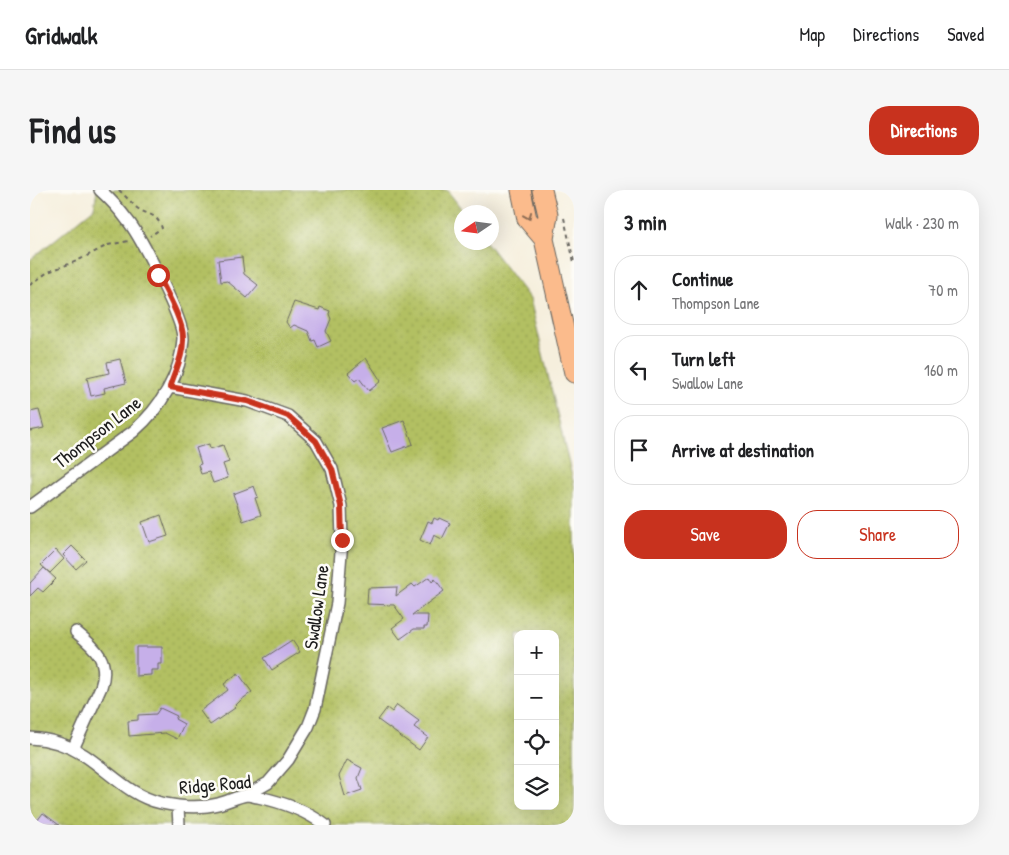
<!DOCTYPE html>
<meta charset="utf-8">
<style>
:root{--surface:#fff;--page:#f6f6f6;--text:#202124;--muted:#757577;--line:#e0e0e0;--accent:#c8321e}
body{margin:0;font-family:"Patrick Hand",sans-serif;background:var(--page);color:var(--text)}
.controls{position:absolute;right:15px;bottom:15px;display:grid;overflow:hidden;border-radius:10px;box-shadow:0 5px 20px #0002}
.controls button{width:45px;height:45px;display:grid;place-items:center;padding:0;border:0;border-bottom:1px solid var(--line);background:var(--surface);color:var(--text);font:25px sans-serif}
.compass{position:absolute;left:424px;top:15px;width:45px;height:45px;border-radius:50%;background:var(--surface);box-shadow:0 5px 20px #0002;rotate:257deg}
.stop{position:absolute;width:15px;height:15px;margin:-11px;border:4px solid #c8321e;border-radius:50%;background:#fff}
.stop.end{background:#c8321e;border-color:#fff;box-shadow:0 1px 5px #0008}
.list{margin:0;padding:0;list-style:none}
h2{display:flex;justify-content:space-between;align-items:center;height:65px;margin:0;padding:0 20px;font-size:21px}
h2 small{font-size:16px;font-weight:400;color:var(--muted)}
.list li{display:grid;grid-template-columns:32px 1fr auto;gap:15px;align-items:center;box-sizing:border-box;height:70px;margin:0 10px 10px;padding:0 10px;border:1px solid var(--line);border-radius:20px}
.list b{display:block;font-size:19px;white-space:nowrap}
.list p{margin:0;font-size:16px;white-space:nowrap;color:var(--muted)}
.list em{font-size:16px;font-style:normal;color:var(--muted)}
.actions{display:flex;gap:10px;padding:15px 20px}
.actions a{flex:1;padding:11px 0;border:1px solid var(--accent);border-radius:20px;text-align:center;font-size:18px;color:var(--accent)}
.actions .main{background:var(--accent);color:#fff}
.icon{flex:none;width:28px;height:28px;fill:none;stroke:currentColor;stroke-width:2;stroke-linecap:round;stroke-linejoin:round}
.map{position:relative;flex:none;width:544px;height:635px;overflow:hidden;border-radius:20px}
header{display:flex;align-items:center;gap:30px;box-sizing:border-box;height:70px;padding:0 25px;background:var(--surface);border-bottom:1px solid var(--line)}
header strong{font-size:24px}
nav{display:flex;gap:28px;margin-inline-start:auto;font-size:18px}
.intro{display:flex;align-items:center;justify-content:space-between;box-sizing:border-box;height:120px;padding:0 30px}
h1{margin:0;font-size:35px}
.button{padding:12px 22px;border-radius:20px;background:var(--accent);color:#fff;font-size:18px;font-weight:700}
main{display:flex;gap:30px;padding:0 30px}
aside{flex:1;background:var(--surface);border-radius:20px;box-shadow:0 5px 20px #0002}
.map>svg:first-child{display:block}
.grass{fill:url(#grass-dots);stroke:#676e3f;fill-rule:evenodd}
.building{fill:#c6afe9}
.lines{fill:none;stroke-linecap:round;stroke-linejoin:round}
.street-casing{stroke:#686660;stroke-width:14}
.primary-casing{stroke:#686660;stroke-width:21}
.path{stroke:#686660;stroke-width:2;stroke-dasharray:4 4;stroke-linecap:butt}
.street{stroke:#fff;stroke-width:11}
.primary{stroke:#fbbb8c;stroke-width:19}
.oneway{stroke:#8c6c54}
.route{stroke:#c8321e;stroke-width:6}
.labels{text-anchor:middle;dominant-baseline:central;stroke-width:5;stroke-linejoin:round;paint-order:stroke}
.street-label{font-size:19px;fill:#1c1c1c;stroke:#fdfcf7}
</style>
<header>
<strong>Gridwalk</strong>
<nav><a>Map</a><a>Directions</a><a>Saved</a></nav>
</header>
<div class="intro"><h1>Find us</h1><a class="button">Directions</a></div>
<main>
<div class="map">
<svg width="544" height="635" viewBox="0 0 544 635">
<defs>
<pattern id="grass-dots" width="8" height="8" patternUnits="userSpaceOnUse" patternTransform="scale(1.25)"><rect width="8" height="8" fill="#b2c062"/><path d="M2 2h.1M6 6h.1" fill="none" stroke="#98a454" stroke-width="1.8" stroke-linecap="round"/></pattern>
</defs>
<rect width="100%" height="100%" fill="#fdfcf7"/>
<filter id="ink" filterUnits="userSpaceOnUse"><feTurbulence type="fractalNoise" baseFrequency=".02" numOctaves="2"/><feDisplacementMap in="SourceGraphic" scale="10" xChannelSelector="R" yChannelSelector="G"/><feConvolveMatrix kernelMatrix="1 2 1 2 8 2 1 2 1" color-interpolation-filters="sRGB"/></filter>
<filter id="wash" filterUnits="userSpaceOnUse"><feTurbulence type="fractalNoise" baseFrequency=".0096" numOctaves="4" result="noise"/><feDisplacementMap in="SourceGraphic" scale="20" xChannelSelector="R" yChannelSelector="G"/><feGaussianBlur stdDeviation="1.12" result="paint"/><feColorMatrix in="noise" values="0 0 0 0 0 0 0 0 0 0 0 0 0 0 0 0 0 1.4 0 .05"/><feComposite in="paint" operator="in"/></filter>
<g filter="url(#wash)">
<rect width="100%" height="100%" fill="#f6efdd"/>
<path class="grass" d="M 67,0 L 417,0 L 434,22 L 432,22 L 432,52 L 457,53 L 500,109 L 544,295 L 544,635 L 0,635 L 0,70 L 64,18 ZM 488,444 L 525,444 L 525,616 L 488,616 Z"/>
<g id="blocks">
<path class="building" d="M 212,67 L 214,84 L 228,95 L 217,108 L 197,91 L 191,92 L 188,70 Z
M 264,112 L 289,120 L 290,117 L 300,121 L 299,124 L 301,129 L 296,141 L 301,151 L 288,157 L 285,150 L 282,151 L 278,141 L 264,135 L 260,138 L 256,132 Z
M 336,168 L 351,191 L 339,201 L 329,188 L 325,191 L 318,183 Z
M 90,169 L 96,193 L 74,198 L 75,203 L 61,206 L 57,188 L 79,183 L 77,172 Z
M 9,220 L 14,238 L 0,241 L 0,222 Z
M 374,230 L 383,254 L 362,262 L 352,238 Z
M 179,254 L 180,259 L 193,255 L 199,272 L 193,274 L 198,288 L 183,293 L 179,282 L 171,284 L 168,275 L 171,274 L 166,258 Z
M 224,296 L 228,307 L 225,308 L 231,325 L 213,331 L 203,304 Z
M 131,325 L 138,346 L 119,352 L 112,332 Z
M 404,328 L 408,330 L 409,328 L 420,333 L 412,349 L 404,345 L 400,355 L 390,350 L 398,331 L 402,333 Z
M 42,356 L 56,370 L 46,379 L 33,365 Z
M 26,360 L 34,369 L 20,383 L 11,375 Z
M 14,378 L 26,389 L 13,402 L 8,398 L 0,406 L 0,393 Z
M 399,387 L 402,392 L 405,389 L 414,401 L 382,425 L 398,425 L 397,437 L 394,437 L 394,439 L 384,439 L 370,449 L 362,438 L 374,429 L 364,415 L 337,414 L 338,398 L 367,397 L 366,406 L 382,394 L 385,397 Z
M 262,450 L 270,462 L 242,480 L 234,468 Z
M 106,457 L 132,457 L 132,474 L 128,474 L 128,480 L 121,480 L 121,485 L 106,486 Z
M 208,483 L 222,502 L 211,510 L 204,517 L 205,518 L 180,535 L 170,521 L 198,500 L 194,494 Z
M 367,515 L 389,531 L 384,537 L 398,547 L 389,560 L 348,530 L 357,518 L 362,522 Z
M 130,518 L 147,526 L 145,529 L 154,534 L 147,549 L 135,543 L 99,546 L 98,531 L 108,530 L 108,525 L 126,524 Z
M 317,570 L 332,578 L 328,588 L 332,600 L 315,606 L 309,586 Z
M 13,623 L 29,635 L 4,635 Z"/>
</g>
</g>
<g filter="url(#ink)">
<use href="#blocks" fill-opacity="0" stroke="#686660" stroke-width="1"/>
<g class="lines">
<defs>
<path id="street" d="M 140,197 L 217,211 L 258,226 L 286,251 L 302,279 L 311,316 L 312,350 L 307,413 L 285,519 L 278,537 L 258,570 L 238,593 L 217,605
M 0,317 L 104,241 C 131,217 151,185 153,149 C 154,131 111,47 98,31 C 90,20 80,9 70,0
M 0,548 C 19,549 38,555 54,565 C 80,582 100,606 131,613 C 150,617 169,619 188,614 C 197,612 208,606 217,605 C 220,605 225,607 228,607 C 252,612 275,620 295,635
M 43,559 L 71,497 C 80,471 66,458 46,442
M 148,617 L 149,635"/>
<path id="primary" d="M 491,0 L 497,29 L 514,49
M 512,0 L 518,25 L 514,49 L 544,183"/>
</defs>
<use href="#street" class="street-casing"/>
<use href="#primary" class="primary-casing"/>
<path class="path" d="M 89,0 C 95,6 101,12 107,18 C 118,26 126,22 132,38 L 120,46
M 534,28 L 544,72
M 0,95 L 18,82 L 47,71 L 78,55 L 99,51"/>
<use href="#street" class="street"/>
<use href="#primary" class="primary"/>
</g>
<defs><path id="oneway-chevron" d="M-2-3.5L2.5 0L-2 3.5" fill="none" stroke-width="1.6" stroke-linecap="round" stroke-linejoin="round" transform="scale(1.25)"/></defs>
<use class="oneway" href="#oneway-chevron" transform="translate(498 26) rotate(67)"/>
</g>
<g class="lines" filter="url(#ink)">
<path class="route" d="M 128,85 C 135,100 153,131 153,147 C 154,164 145,181 140,197 L 217,211 L 234,217 L 258,226 L 286,251 L 302,279 L 311,316 L 312,350"/>
</g>
<g class="labels">
<g class="street-label">
<text transform="translate(67 242) rotate(-38)">Thompson Lane</text>
<text transform="translate(286 417) rotate(-82)">Swallow Lane</text>
<text transform="translate(185 594) rotate(-5)">Ridge Road</text>
</g>
</g>
</svg>
<div class="controls">
<button>+</button>
<button>−</button>
<button><svg class="icon" aria-label="locate" viewBox="0 0 24 24"><circle cx="12" cy="12" r="6"/><path d="M12 2v4M12 18v4M2 12h4M18 12h4"/></svg></button>
<button><svg class="icon" aria-label="layers" viewBox="0 0 24 24"><path d="M12 4l9 5-9 5-9-5zM3 14l9 5 9-5"/></svg></button>
</div>
<svg class="compass" viewBox="-18 -18 36 36"><path d="M0-13l5 13h-10z" fill="#e53935"/><path d="M0 13l5-13h-10z" fill="#757577"/></svg>
<div class="stop" style="left:128px;top:85px"></div>
<div class="stop end" style="left:312px;top:350px"></div>
</div>
<aside>
<h2>3 min<small>Walk · 230 m</small></h2>
<ul class="list">
<li><svg class="icon" aria-label="ahead" viewBox="0 0 24 24"><path d="M12 20V5M6 11l6-6 6 6"/></svg><div><b>Continue</b><p>Thompson Lane</p></div><em>70 m</em></li>
<li><svg class="icon" aria-label="left" viewBox="0 0 24 24"><path d="M17 20v-9H6M10 6l-5 5 5 5"/></svg><div><b>Turn left</b><p>Swallow Lane</p></div><em>160 m</em></li>
<li><svg class="icon" aria-label="arrive" viewBox="0 0 24 24"><path d="M6 21V4h12l-3 4 3 4H6"/></svg><div><b>Arrive at destination</b></div></li>
</ul>
<div class="actions"><a class="main">Save</a><a>Share</a></div>
</aside>
</main>
